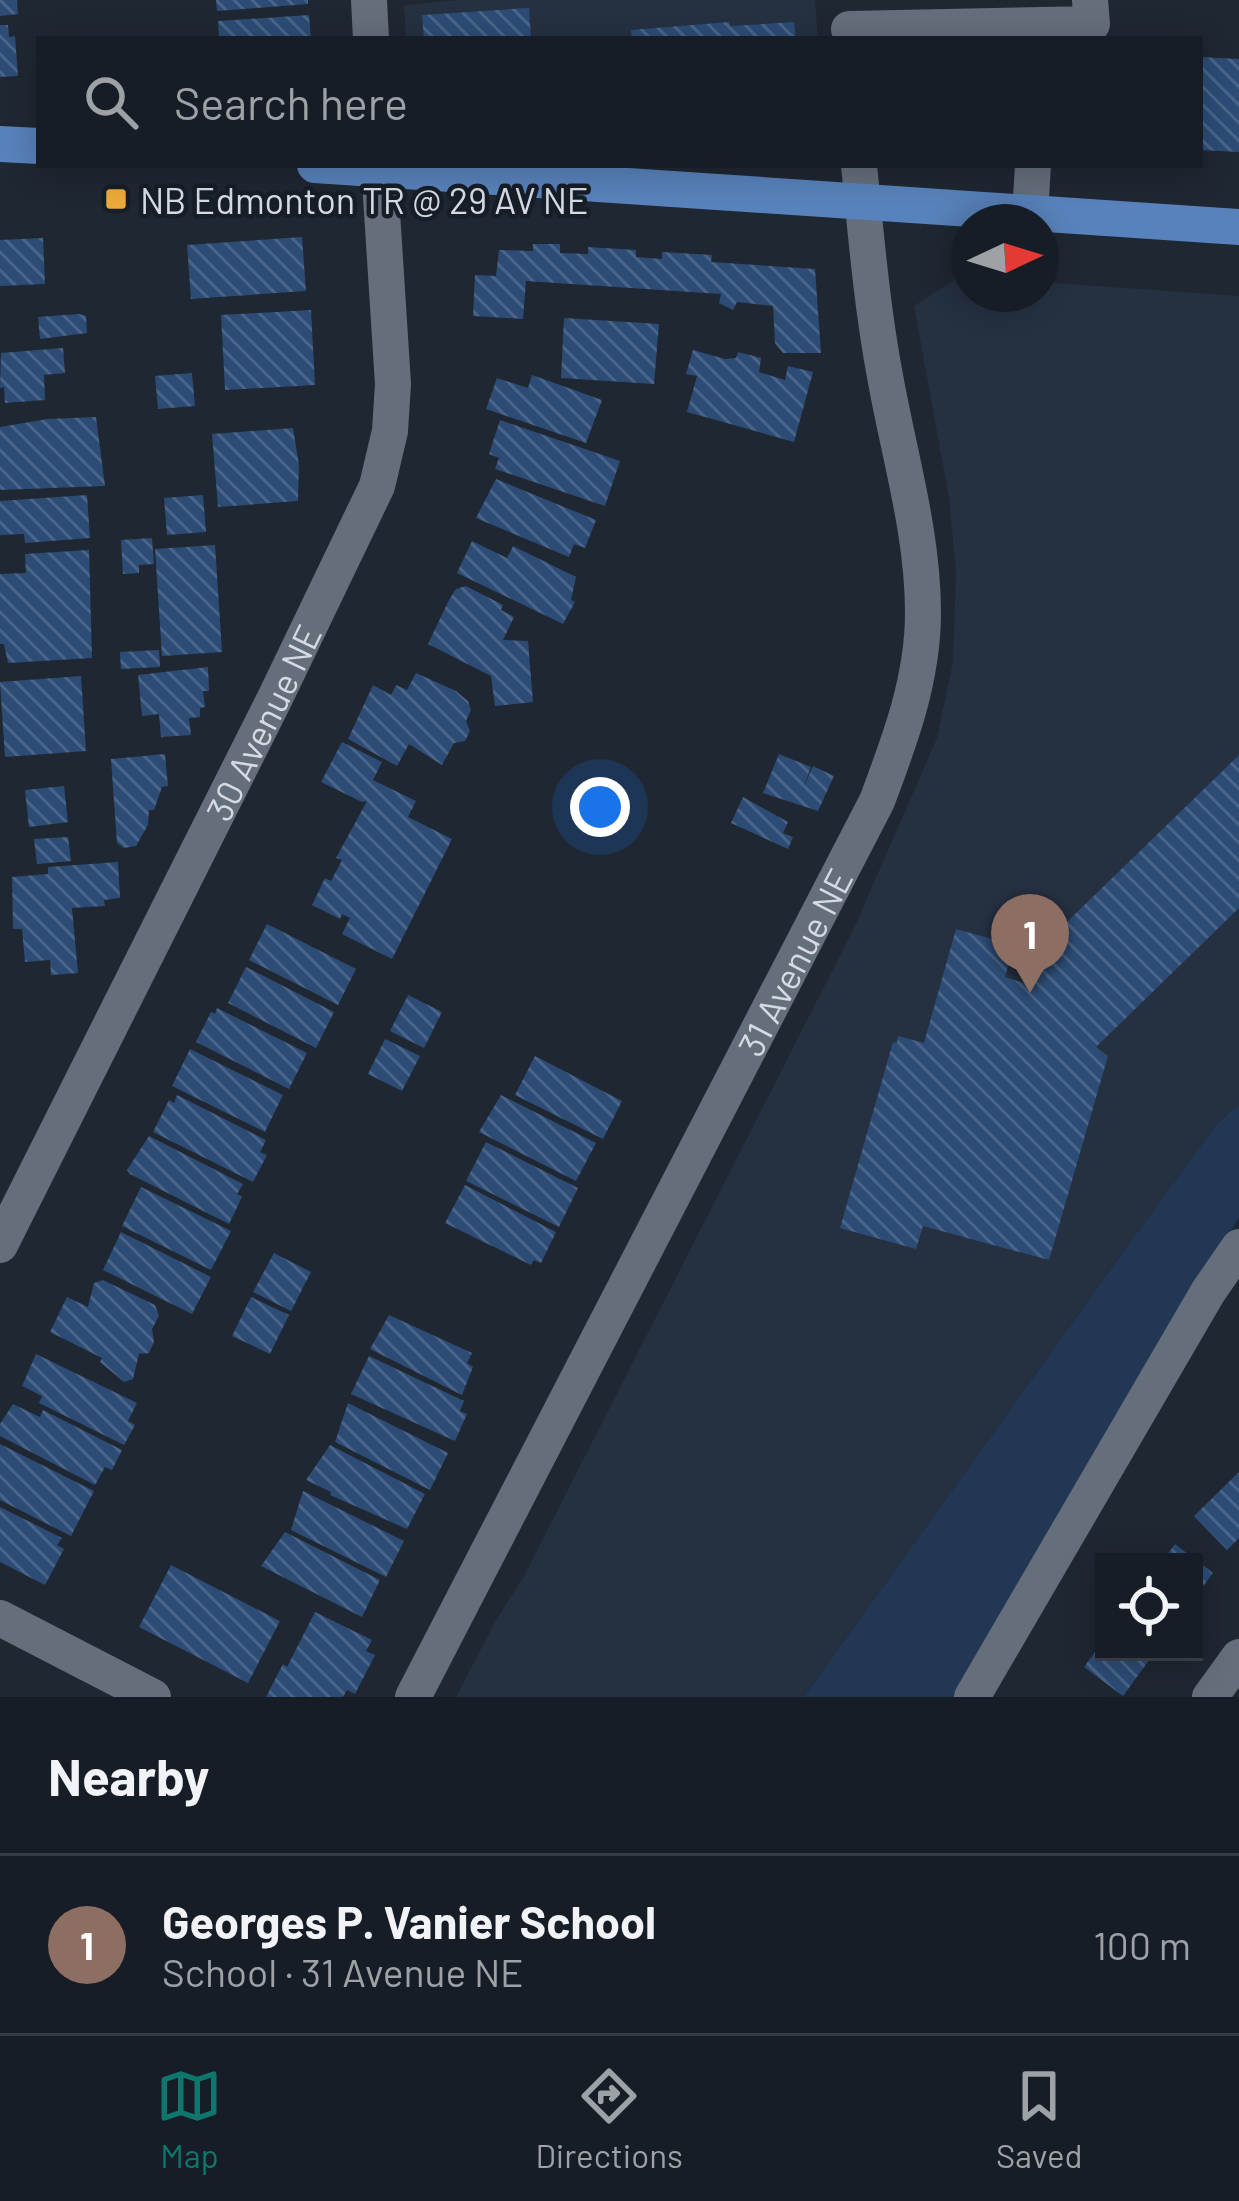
<!DOCTYPE html>
<meta charset="utf-8">
<style>
:root{--surface:#171d26;--page:#242a32;--text:#f1f3f6;--muted:#9ea2a7;--line:#363b43;--accent:#0f766e}
body{margin:0;font-family:Barlow,sans-serif;background:var(--page);color:var(--text)}
.controls{position:absolute;right:36px;bottom:36px;display:grid;overflow:hidden;border-radius:0px;box-shadow:0 6px 30px #0003}
.controls button{width:108px;height:108px;display:grid;place-items:center;padding:0;border:0;border-bottom:3px solid var(--line);background:var(--surface);color:var(--text);font:60px sans-serif}
.compass{position:absolute;left:951px;top:204px;width:108px;height:108px;border-radius:50%;background:var(--surface);box-shadow:0 6px 30px #0003;rotate:86deg}
.you{position:absolute;left:600px;top:807px;width:42px;height:42px;margin:-30px;border:9px solid #fff;border-radius:50%;background:#1a73e8;box-shadow:0 0 0 18px #1a73e833}
.badge{display:grid;place-items:center;width:78px;height:78px;border-radius:50%;background:var(--accent);color:#fff;font-size:39px;font-weight:700}
.pin{position:absolute;translate:-50% -99px;filter:drop-shadow(0 3px 6px #0008)}
.pin::after{content:'';position:absolute;top:63px;width:42px;height:36px;background:inherit;clip-path:polygon(0 0,100% 0,50% 100%)}
.list{margin:0;padding:0;list-style:none}
h2{display:flex;justify-content:space-between;align-items:center;height:156px;margin:0;padding:0 48px;font-size:51px}
h2 small{font-size:39px;font-weight:400;color:var(--muted)}
.list li{display:grid;grid-template-columns:78px 1fr auto;gap:36px;align-items:center;box-sizing:border-box;height:180px;padding:0 48px;border-top:3px solid var(--line)}
.list b{display:block;font-size:45px;white-space:nowrap}
.list p{margin:0;font-size:39px;white-space:nowrap;color:var(--muted)}
.list em{font-size:39px;font-style:normal;color:var(--muted)}
.icon{flex:none;width:66px;height:66px;fill:none;stroke:currentColor;stroke-width:2;stroke-linecap:round;stroke-linejoin:round}
.map{position:relative;flex:none;width:1239px;height:1697px;overflow:hidden}
.search{position:absolute;background:var(--surface);box-shadow:0 6px 30px #0003;left:36px;right:36px;top:36px;height:132px;display:flex;align-items:center;gap:30px;box-sizing:border-box;padding:0 42px;border-radius:0px;color:var(--muted);font-size:45px}
.sheet{height:336px;background:var(--surface)}
nav{display:flex;justify-content:space-around;align-items:center;box-sizing:border-box;height:168px;border-top:3px solid var(--line);background:var(--surface);font-size:33px;color:var(--muted)}
nav a{display:grid;justify-items:center;gap:6px}
nav .on{color:var(--accent)}
.map>svg:first-child{display:block}
.built{fill:#253041}
.green{fill:#223754}
.building{fill:url(#building-back-hatch)}
.lines{fill:none;stroke-linecap:round;stroke-linejoin:round}
.minor{stroke:#656e7b;stroke-width:36}
.major{stroke:#5882bb;stroke-width:36}
.poi-dot{fill:#ebaa39;stroke:#161e28;stroke-width:4.5}
.labels{text-anchor:middle;dominant-baseline:central;stroke-width:9;stroke-linejoin:round;paint-order:stroke}
.poi-label{font-size:36px;fill:#d6dbe3;stroke:#161e28;text-anchor:start}
.street-label{font-size:36px;fill:#d6dbe3;stroke:#161e28}
</style>
<div class="map">
<svg width="1239" height="1697" viewBox="0 0 1239 1697">
<defs>
<pattern id="building-back-hatch" width="6" height="6" patternUnits="userSpaceOnUse" patternTransform="scale(3)"><rect width="6" height="6" fill="#2c4c76"/><path d="M-1 5l2 2M0 0l6 6M5-1l2 2" fill="none" stroke="#4a6589"/></pattern>
</defs>
<rect width="100%" height="100%" fill="#1f2732"/>
<path class="built" d="M 459,0 L 815,0 L 818,39 L 406,39 L 404,5 Z
M 959,277 L 969,277 L 969,294 L 1041,294 L 1041,282 L 1239,296 L 1239,1104 L 1216,1125 L 1134,1237 L 804,1697 L 456,1697 L 496,1620 L 524,1576 L 854,928 L 937,738 L 953,661 L 956,573 L 949,498 L 914,306 Z"/>
<path class="green" d="M 1239,1104 L 1239,1217 L 956,1697 L 804,1697 L 1134,1237 L 1216,1125 Z"/>
<path class="building" d="M 0,0 L 17,0 L 18,14 L 0,16 Z
M 216,0 L 308,0 L 308,4 L 217,11 Z
M 529,8 L 531,39 L 424,39 L 422,15 Z
M 309,15 L 311,39 L 219,39 L 218,21 Z
M 729,22 L 730,26 L 794,22 L 796,39 L 632,39 L 631,30 Z
M 0,25 L 8,25 L 9,37 L 15,36 L 18,76 L 0,77 Z
M 1200,57 L 1239,59 L 1239,152 L 1200,150 Z
M 302,237 L 306,291 L 191,299 L 187,245 Z
M 43,238 L 45,284 L 0,286 L 0,240 Z
M 533,244 L 560,244 L 560,253 L 588,254 L 588,247 L 636,250 L 636,257 L 662,259 L 662,252 L 712,255 L 711,262 L 815,269 L 821,353 L 783,353 L 775,343 L 773,306 L 737,302 L 733,310 L 719,303 L 721,294 L 526,281 L 523,319 L 473,316 L 475,275 L 496,276 L 499,250 L 533,251 Z
M 311,310 L 315,385 L 225,390 L 221,315 Z
M 79,314 L 86,316 L 87,333 L 40,339 L 38,317 Z
M 564,318 L 659,324 L 654,384 L 561,378 Z
M 63,348 L 65,373 L 44,375 L 45,400 L 5,403 L 4,387 L 0,388 L 1,353 Z
M 693,350 L 725,359 L 736,358 L 738,352 L 761,358 L 759,372 L 785,380 L 788,366 L 813,372 L 794,442 L 687,412 L 697,376 L 686,374 Z
M 192,373 L 195,406 L 158,409 L 155,376 Z
M 532,375 L 602,400 L 586,443 L 486,409 L 497,378 L 528,388 Z
M 96,417 L 105,486 L 0,490 L 0,427 L 48,419 Z
M 500,420 L 620,461 L 605,506 L 495,469 L 499,458 L 489,454 Z
M 293,428 L 299,465 L 298,501 L 218,507 L 212,434 Z
M 496,479 L 596,520 L 585,548 L 574,544 L 569,557 L 476,518 Z
M 87,495 L 90,538 L 25,543 L 24,534 L 0,535 L 0,501 Z
M 203,495 L 206,532 L 167,535 L 164,498 Z
M 152,538 L 154,564 L 139,565 L 139,573 L 123,574 L 121,540 Z
M 472,541 L 507,558 L 513,546 L 576,577 L 571,600 L 575,602 L 563,624 L 457,573 Z
M 215,545 L 222,652 L 162,656 L 155,549 Z
M 89,550 L 92,658 L 8,663 L 4,644 L 0,644 L 0,574 L 26,573 L 25,554 Z
M 466,586 L 503,605 L 501,610 L 514,617 L 503,640 L 528,641 L 533,702 L 495,706 L 491,676 L 428,644 L 449,600 L 456,589 Z
M 159,650 L 160,667 L 121,669 L 120,652 Z
M 208,667 L 209,691 L 203,691 L 205,707 L 200,708 L 200,717 L 189,718 L 191,735 L 161,737 L 159,714 L 142,716 L 138,675 Z
M 416,673 L 456,691 L 468,701 L 471,710 L 466,721 L 470,731 L 465,741 L 454,743 L 442,765 L 409,744 L 397,766 L 348,739 L 373,685 L 391,695 L 396,685 L 407,690 Z
M 81,676 L 86,751 L 5,757 L 0,682 Z
M 342,742 L 382,762 L 373,780 L 416,801 L 408,817 L 452,839 L 392,959 L 342,934 L 350,918 L 342,914 L 340,919 L 312,905 L 325,878 L 331,881 L 342,860 L 336,858 L 367,801 L 362,802 L 321,782 Z
M 165,754 L 168,786 L 162,787 L 154,810 L 149,810 L 148,825 L 136,846 L 124,848 L 117,843 L 111,759 Z
M 779,754 L 811,767 L 803,789 L 813,766 L 834,776 L 818,811 L 763,793 Z
M 1239,755 L 1239,908 L 1096,1047 L 1108,1056 L 1049,1260 L 923,1226 L 916,1249 L 840,1228 L 893,1042 L 897,1043 L 898,1036 L 924,1043 L 956,929 L 1014,945 L 1005,977 L 1027,984 L 1023,973 L 1041,956 L 1037,951 Z
M 64,786 L 68,822 L 29,827 L 25,790 Z
M 743,797 L 788,822 L 783,833 L 793,837 L 788,849 L 731,823 Z
M 68,837 L 71,861 L 37,864 L 34,839 Z
M 118,862 L 120,898 L 104,900 L 105,906 L 72,908 L 78,973 L 51,975 L 50,960 L 25,962 L 22,929 L 13,929 L 12,877 L 48,874 L 48,867 Z
M 267,924 L 356,969 L 338,1005 L 249,960 Z
M 246,967 L 334,1012 L 316,1048 L 228,1003 Z
M 408,995 L 442,1012 L 424,1048 L 390,1031 Z
M 217,1008 L 307,1053 L 289,1089 L 196,1042 L 211,1012 L 215,1014 Z
M 385,1039 L 420,1056 L 402,1091 L 368,1074 Z
M 190,1049 L 283,1095 L 265,1132 L 172,1086 Z
M 535,1056 L 622,1101 L 603,1139 L 515,1095 Z
M 177,1095 L 266,1140 L 260,1152 L 267,1155 L 253,1182 L 153,1132 L 169,1100 L 174,1103 Z
M 501,1095 L 596,1143 L 576,1181 L 479,1132 Z
M 149,1136 L 243,1184 L 237,1194 L 242,1197 L 229,1224 L 130,1174 L 127,1170 Z
M 486,1142 L 578,1188 L 559,1227 L 466,1181 Z
M 465,1185 L 556,1232 L 541,1263 L 534,1260 L 531,1265 L 445,1223 Z
M 141,1187 L 231,1231 L 211,1270 L 122,1226 Z
M 121,1232 L 211,1277 L 192,1314 L 103,1270 Z
M 274,1253 L 311,1272 L 291,1311 L 253,1292 Z
M 103,1280 L 155,1305 L 159,1316 L 152,1329 L 154,1342 L 149,1353 L 139,1354 L 133,1379 L 124,1382 L 100,1362 L 102,1358 L 50,1332 L 67,1297 L 88,1307 L 94,1283 Z
M 251,1297 L 289,1315 L 270,1354 L 232,1336 Z
M 389,1315 L 472,1353 L 467,1363 L 473,1367 L 462,1395 L 370,1349 Z
M 36,1354 L 137,1403 L 128,1421 L 135,1425 L 124,1445 L 39,1403 L 42,1396 L 22,1386 Z
M 369,1356 L 464,1401 L 460,1411 L 467,1414 L 455,1441 L 351,1394 Z
M 348,1403 L 448,1453 L 430,1490 L 335,1442 Z
M 13,1404 L 40,1417 L 43,1410 L 122,1450 L 112,1470 L 105,1467 L 95,1485 L 0,1436 L 0,1424 Z
M 0,1444 L 94,1491 L 71,1536 L 0,1500 Z
M 330,1445 L 425,1494 L 407,1529 L 330,1495 L 331,1492 L 306,1480 Z
M 1239,1472 L 1239,1538 L 1227,1550 L 1194,1516 Z
M 303,1491 L 404,1541 L 386,1577 L 291,1530 Z
M 0,1507 L 62,1538 L 57,1545 L 64,1549 L 45,1585 L 0,1562 Z
M 285,1532 L 380,1580 L 362,1617 L 261,1566 Z
M 1175,1544 L 1213,1573 L 1194,1599 L 1194,1562 L 1162,1562 Z
M 171,1565 L 280,1621 L 248,1683 L 139,1627 Z
M 315,1612 L 372,1640 L 366,1651 L 375,1655 L 355,1694 L 347,1690 L 343,1697 L 266,1697 L 283,1664 L 287,1667 Z
M 1104,1640 L 1104,1652 L 1155,1652 L 1123,1696 L 1084,1667 Z"/>
<g class="lines">
<g class="minor">
<path d="M 369,0 L 371,39"/>
<path d="M 849,29 L 1092,24 L 1090,0"/>
<path d="M 1030,214 L 1033,165"/>
<path id="s1" d="M 0,1245 L 275,698 L 377,486 L 390,431 L 393,384 L 379,165"/>
<path d="M 0,1618 L 153,1697"/>
<path id="s2" d="M 413,1697 L 877,801 C 900,740 923,679 923,613 C 923,532 899,455 885,376 C 872,307 866,235 859,165"/>
<path d="M 972,1697 L 1208,1292 L 1239,1247"/>
<path d="M 1210,1697 L 1239,1657"/>
</g>
<path class="major" d="M 0,144 L 39,146
M 315,165 L 1239,227"/>
</g>
<rect class="poi-dot" x="104" y="187" width="24" height="24" rx="6"/>
<g class="labels">
<g class="poi-label">
<text x="140" y="199">NB Edmonton TR @ 29 AV NE</text>
</g>
<g class="street-label">
<text stroke="none"><textPath href="#s1" startOffset="585">30 Avenue NE</textPath></text>
<text stroke="none"><textPath href="#s2" startOffset="828">31 Avenue NE</textPath></text>
</g>
</g>
</svg>
<div class="controls">
<button><svg class="icon" aria-label="locate" viewBox="0 0 24 24"><circle cx="12" cy="12" r="6"/><path d="M12 2v4M12 18v4M2 12h4M18 12h4"/></svg></button>
</div>
<svg class="compass" viewBox="-18 -18 36 36"><path d="M0-13l5 13h-10z" fill="#e53935"/><path d="M0 13l5-13h-10z" fill="#9ea2a7"/></svg>
<div class="you"></div>
<div class="pin badge" style="left:1030px;top:993px;background:#8d6e63">1</div>
<div class="search"><svg class="icon" aria-label="search" viewBox="0 0 24 24"><circle cx="10" cy="10" r="6"/><path d="M15 15l6 6"/></svg>Search here</div>
</div>
<section class="sheet">
<h2>Nearby<small></small></h2>
<ul class="list">
<li><span class="badge" style="background:#8d6e63">1</span><div><b>Georges P. Vanier School</b><p>School · 31 Avenue NE</p></div><em>100 m</em></li>
</ul>
</section>
<nav>
<a class="on"><svg class="icon" aria-label="map" viewBox="0 0 24 24"><path d="M3 6l6-2 6 2 6-2v14l-6 2-6-2-6 2zM9 4v14M15 6v14"/></svg>Map</a>
<a><svg class="icon" aria-label="directions" viewBox="0 0 24 24"><path d="M12 3l9 9-9 9-9-9zM9 14v-3h6M13 9l2 2-2 2"/></svg>Directions</a>
<a><svg class="icon" aria-label="saved" viewBox="0 0 24 24"><path d="M7 4h10v16l-5-4-5 4z"/></svg>Saved</a>
</nav>
